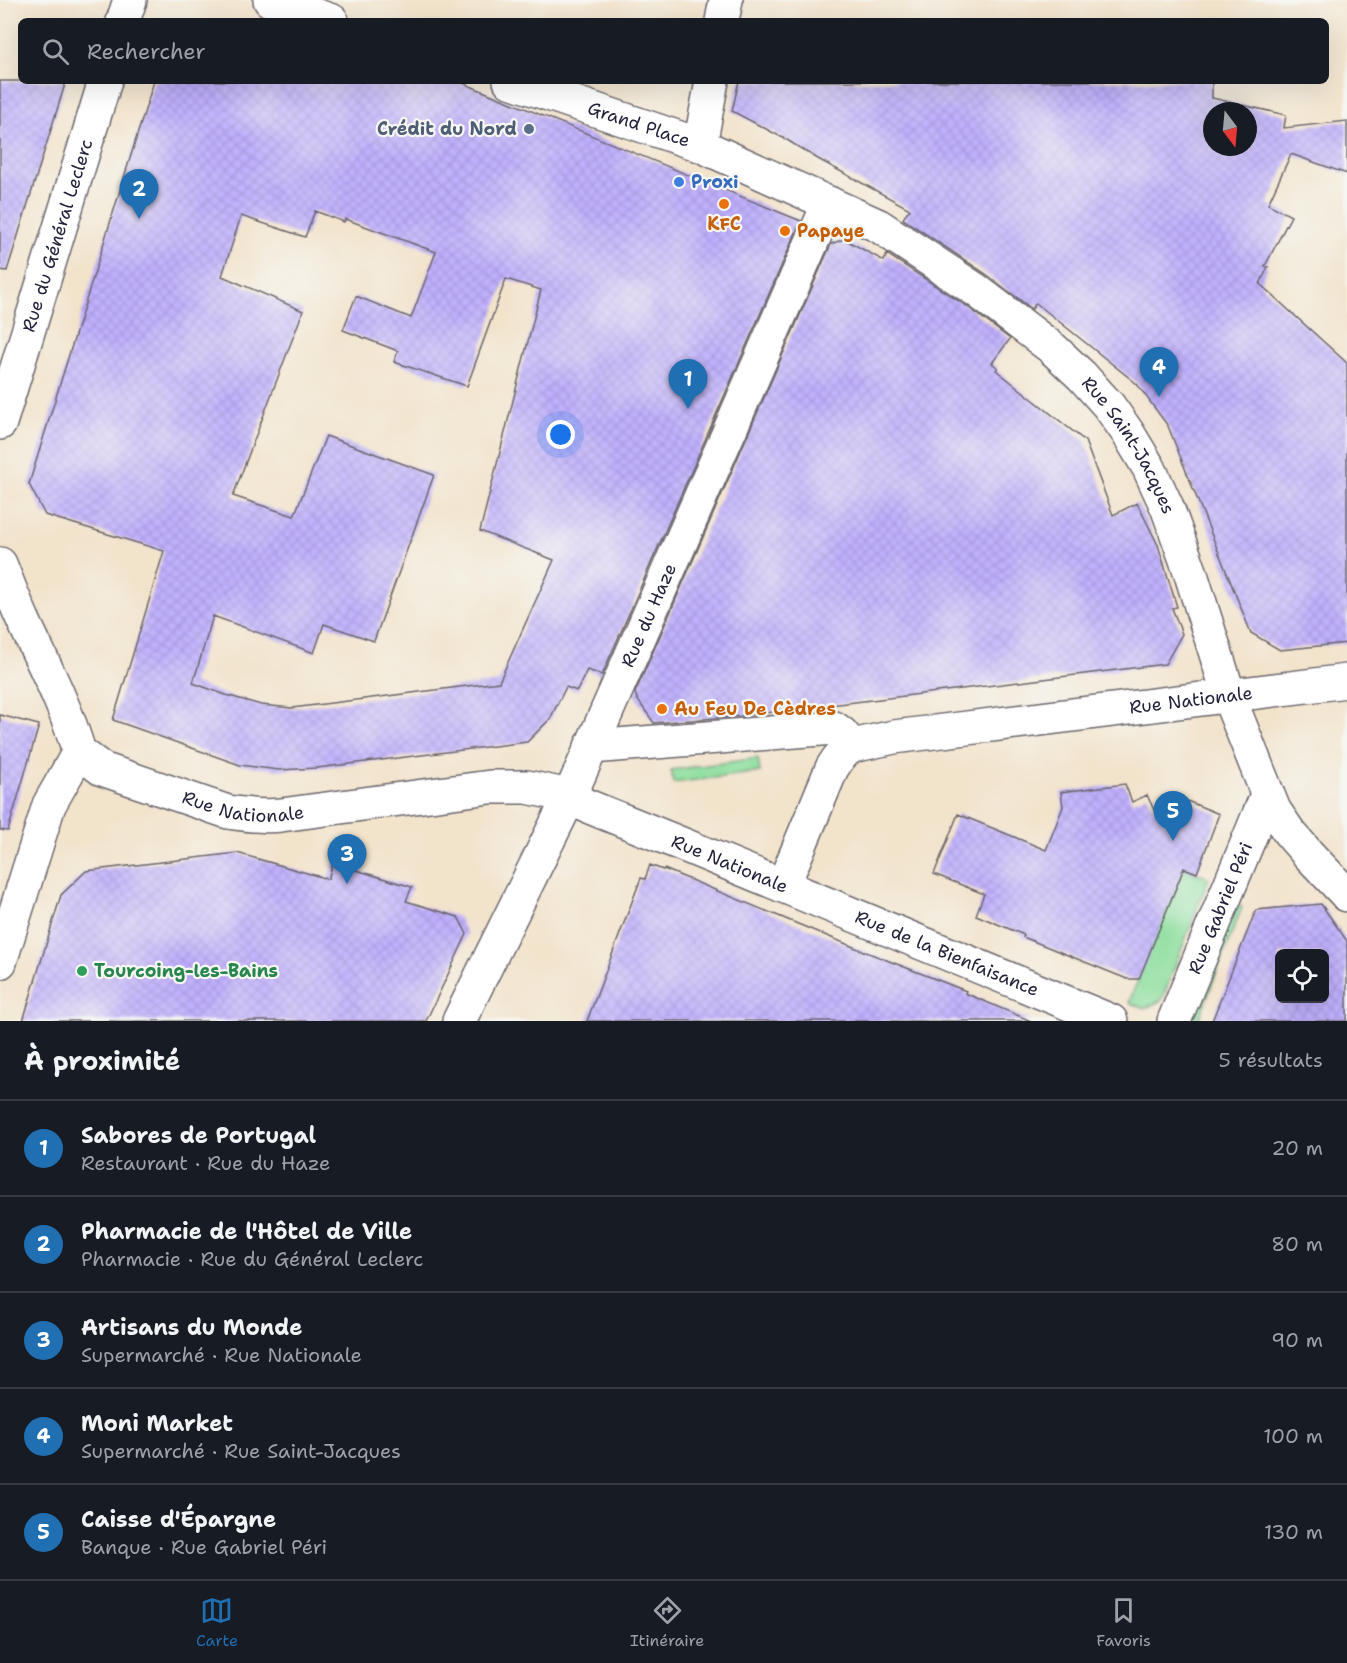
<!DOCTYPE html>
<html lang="fr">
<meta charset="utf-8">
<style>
:root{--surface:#171b24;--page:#242831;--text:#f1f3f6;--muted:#9ea1a6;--line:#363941;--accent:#1f6fb2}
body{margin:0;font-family:"Shantell Sans",sans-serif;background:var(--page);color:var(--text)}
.controls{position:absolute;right:18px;bottom:18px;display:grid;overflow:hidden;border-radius:9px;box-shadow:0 6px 24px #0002}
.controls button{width:54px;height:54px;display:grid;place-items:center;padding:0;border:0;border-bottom:2px solid var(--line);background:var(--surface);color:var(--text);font:30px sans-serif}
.compass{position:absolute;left:1203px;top:102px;width:54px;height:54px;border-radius:50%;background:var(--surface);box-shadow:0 6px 24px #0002;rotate:164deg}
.you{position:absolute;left:561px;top:435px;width:21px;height:21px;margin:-15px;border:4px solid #fff;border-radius:50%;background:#1a73e8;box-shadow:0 0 0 9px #1a73e833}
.badge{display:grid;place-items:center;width:39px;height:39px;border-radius:50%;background:var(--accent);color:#fff;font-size:20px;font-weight:700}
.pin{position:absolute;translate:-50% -50px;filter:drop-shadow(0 2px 3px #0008)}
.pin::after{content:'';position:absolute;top:32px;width:21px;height:18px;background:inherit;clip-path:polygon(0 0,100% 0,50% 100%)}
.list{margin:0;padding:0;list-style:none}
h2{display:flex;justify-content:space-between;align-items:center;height:78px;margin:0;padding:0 24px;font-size:26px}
h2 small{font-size:20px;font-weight:400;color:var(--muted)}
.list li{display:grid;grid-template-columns:39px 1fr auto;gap:18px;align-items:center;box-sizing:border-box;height:96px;padding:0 24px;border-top:2px solid var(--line)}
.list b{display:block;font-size:22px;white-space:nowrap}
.list p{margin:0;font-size:20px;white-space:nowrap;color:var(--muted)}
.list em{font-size:20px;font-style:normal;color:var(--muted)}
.icon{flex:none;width:33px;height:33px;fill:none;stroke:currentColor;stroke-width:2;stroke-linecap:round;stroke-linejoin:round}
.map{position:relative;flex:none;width:1347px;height:1021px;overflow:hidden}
.search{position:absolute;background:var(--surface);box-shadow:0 6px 24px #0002;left:18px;right:18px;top:18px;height:66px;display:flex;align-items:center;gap:15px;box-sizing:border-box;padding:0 21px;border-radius:9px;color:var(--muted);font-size:22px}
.sheet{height:558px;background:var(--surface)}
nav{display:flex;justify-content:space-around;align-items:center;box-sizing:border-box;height:84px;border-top:2px solid var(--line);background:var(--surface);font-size:16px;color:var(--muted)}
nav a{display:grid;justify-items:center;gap:3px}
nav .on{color:var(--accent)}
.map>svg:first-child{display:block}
.grass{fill:#8dde9e;stroke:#58806c;stroke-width:1.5}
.building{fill:url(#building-cross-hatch);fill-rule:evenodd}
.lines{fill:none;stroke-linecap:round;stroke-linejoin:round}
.street-casing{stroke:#6b666d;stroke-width:36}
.secondary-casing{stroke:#6b666d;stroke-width:36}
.street{stroke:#fff;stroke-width:33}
.secondary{stroke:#fff;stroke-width:33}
.service-dot{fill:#5c6f8a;stroke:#f6f6f2;stroke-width:2}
.shop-dot{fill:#3f7fe0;stroke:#f6f6f2;stroke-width:2}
.food-dot{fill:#e8710a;stroke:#f6f6f2;stroke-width:2}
.leisure-dot{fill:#2e9e5b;stroke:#f6f6f2;stroke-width:2}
.labels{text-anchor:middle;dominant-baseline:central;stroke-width:4.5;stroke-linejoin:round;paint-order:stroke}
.street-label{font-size:18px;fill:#22223b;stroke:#f6f6f2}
.service-label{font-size:18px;font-weight:bold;fill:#4e5e75;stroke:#f6f6f2;text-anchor:end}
.shop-label{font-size:18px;font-weight:bold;fill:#366cbe;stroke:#f6f6f2;text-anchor:start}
.food-label{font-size:18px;font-weight:bold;fill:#c56008;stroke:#f6f6f2;text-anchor:start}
.leisure-label{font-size:18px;font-weight:bold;fill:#27864d;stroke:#f6f6f2;text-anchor:start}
</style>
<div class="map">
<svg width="1347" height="1021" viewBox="0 0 1347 1021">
<defs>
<pattern id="building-cross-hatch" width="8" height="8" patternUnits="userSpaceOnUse" patternTransform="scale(1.5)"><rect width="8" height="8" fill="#c0b0fd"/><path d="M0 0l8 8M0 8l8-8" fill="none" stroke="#a597da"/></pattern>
</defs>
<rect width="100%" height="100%" fill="#f6f6f2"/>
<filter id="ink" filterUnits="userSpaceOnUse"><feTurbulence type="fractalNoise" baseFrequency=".0167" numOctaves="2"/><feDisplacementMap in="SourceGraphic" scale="12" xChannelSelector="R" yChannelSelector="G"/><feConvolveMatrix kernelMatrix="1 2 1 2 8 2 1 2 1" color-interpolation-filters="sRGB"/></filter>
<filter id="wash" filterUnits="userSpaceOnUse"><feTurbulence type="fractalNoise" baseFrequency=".008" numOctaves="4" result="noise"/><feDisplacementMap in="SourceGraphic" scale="24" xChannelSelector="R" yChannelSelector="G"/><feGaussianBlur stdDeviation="1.35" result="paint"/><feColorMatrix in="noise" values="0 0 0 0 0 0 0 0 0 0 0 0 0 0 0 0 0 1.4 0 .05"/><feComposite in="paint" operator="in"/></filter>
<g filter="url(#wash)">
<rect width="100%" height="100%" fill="#f2e3cb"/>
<path class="grass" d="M 758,758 L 760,772 L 673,783 L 671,770 Z
M 1184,868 L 1209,878 L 1162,1000 L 1144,1009 L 1129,1002 Z
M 1234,904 L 1242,907 L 1198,1021 L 1189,1021 Z"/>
<g id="blocks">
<path class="building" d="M 0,81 L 66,81 L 7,271 L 0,270 Z
M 154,81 L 458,81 L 801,221 L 602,675 L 587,670 L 577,691 L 566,687 L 550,719 L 527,742 L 317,768 L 279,770 L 240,765 L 113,720 L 164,551 L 45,515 L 29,484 ZM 315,211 L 344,222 L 345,219 L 436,252 L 411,318 L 356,296 L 343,330 L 398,351 L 394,362 L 467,386 L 506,279 L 541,290 L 480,531 L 554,560 L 499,682 L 292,708 L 261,705 L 226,695 L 193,683 L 213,616 L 314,653 L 324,624 L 374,641 L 434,475 L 326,436 L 294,516 L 233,496 L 303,311 L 222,276 L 241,216 L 305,237 Z
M 739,81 L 1212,81 L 1212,98 L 1286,115 L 1284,128 L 1347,121 L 1347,174 L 1291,154 L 1268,204 L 1291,216 L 1265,266 L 1268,267 L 1260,284 L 1347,363 L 1347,643 L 1280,650 L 1251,633 L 1168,426 L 1137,384 L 1036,303 L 1032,309 L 986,274 L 903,219 L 907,212 L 910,210 L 908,208 L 818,159 L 787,140 L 732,111 ZM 1212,111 L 1248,111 L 1248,147 L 1212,147 Z
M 844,239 L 884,261 L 887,254 L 965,305 L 1010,339 L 992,363 L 998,368 L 996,370 L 1085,441 L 1113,515 L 1137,503 L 1158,545 L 1177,607 L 1172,608 L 1182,634 L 1165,664 L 741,716 L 654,723 L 637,699 L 635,693 L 831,244 Z
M 0,715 L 39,725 L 8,831 L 0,830 Z
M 1125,784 L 1132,802 L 1147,795 L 1154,810 L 1180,798 L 1219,814 L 1197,873 L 1184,868 L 1139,979 L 1127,979 L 1023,937 L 1024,935 L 976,915 L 984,894 L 934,874 L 958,814 L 1046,850 L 1063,807 L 1061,792 Z
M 237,853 L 328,879 L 333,863 L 412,887 L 406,901 L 458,917 L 467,934 L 426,1021 L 23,1021 L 61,895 L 86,871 Z
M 650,865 L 663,870 L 664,869 L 866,952 L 966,991 L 965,993 L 1031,1021 L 587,1021 L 641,878 L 645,879 Z
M 1321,904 L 1347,941 L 1347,1021 L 1212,1021 L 1256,910 ZM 1280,954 L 1324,954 L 1324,999 L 1280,999 Z"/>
</g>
</g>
<g filter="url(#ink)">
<use href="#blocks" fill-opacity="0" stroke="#6b666d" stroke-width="1.5"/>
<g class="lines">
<defs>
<g id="street">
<path d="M 270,0 L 332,21"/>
<path d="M 722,21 L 726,0"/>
<path id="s1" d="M 510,81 L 700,145 L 879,226 L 976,290 L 1052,348 L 1082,376 L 1109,406 L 1128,433 L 1149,468 L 1167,507 L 1190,571 L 1232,705 L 1274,810 L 1289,832 L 1308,854 L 1347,895"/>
<path d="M 700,145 L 712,81"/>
<path d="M 591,747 L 834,728 L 842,734 L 852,746"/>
<path id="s2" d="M 459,1021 L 569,798 L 829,203"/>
<path id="s3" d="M 1174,1021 L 1267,795"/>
</g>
<g id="secondary">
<path d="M 123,21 L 130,0"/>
<path id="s4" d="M 0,423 L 105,81"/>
<path d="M 0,564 C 8,584 16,605 25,624 C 45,667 66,707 79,752"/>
<path id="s5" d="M 79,752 L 102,769 L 228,812 C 247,815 263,817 281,815 L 490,787 L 527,787 L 555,793 L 679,843 L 1111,1021"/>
<path id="s6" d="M 783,886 L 832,768 L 838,759 L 845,751 L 852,746 L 894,737 L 1347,681"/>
<path d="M 0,962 L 49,805 L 79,752"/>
</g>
</defs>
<use href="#street" class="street-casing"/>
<use href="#secondary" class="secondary-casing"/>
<use href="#street" class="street"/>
<use href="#secondary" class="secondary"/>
</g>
</g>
<circle class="service-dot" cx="529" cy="129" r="6"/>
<circle class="shop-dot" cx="679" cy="182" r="6"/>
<g class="food-dot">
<circle cx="724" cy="204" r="6"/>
<circle cx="785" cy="231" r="6"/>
<circle cx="662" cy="709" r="6"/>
</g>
<circle class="leisure-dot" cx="82" cy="971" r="6"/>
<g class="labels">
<g class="street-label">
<text stroke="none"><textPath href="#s1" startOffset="136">Grand Place</textPath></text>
<text stroke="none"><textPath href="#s4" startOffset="196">Rue du Général Leclerc</textPath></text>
<text stroke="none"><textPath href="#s1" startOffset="734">Rue Saint-Jacques</textPath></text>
<text stroke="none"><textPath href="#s2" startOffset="448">Rue du Haze</textPath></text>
<text stroke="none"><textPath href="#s6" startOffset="500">Rue Nationale</textPath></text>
<text stroke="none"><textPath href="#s5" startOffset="176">Rue Nationale</textPath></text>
<text stroke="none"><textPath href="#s5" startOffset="680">Rue Nationale</textPath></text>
<text stroke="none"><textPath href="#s3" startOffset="122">Rue Gabriel Péri</textPath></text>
<text stroke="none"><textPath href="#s5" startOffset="915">Rue de la Bienfaisance</textPath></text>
</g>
<g class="service-label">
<text x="517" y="129">Crédit du Nord</text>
</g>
<g class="shop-label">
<text x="691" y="182">Proxi</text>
</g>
<g class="food-label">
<text x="724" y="224" text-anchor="middle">KFC</text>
<text x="797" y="231">Papaye</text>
<text x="674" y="709">Au Feu De Cèdres</text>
</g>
<g class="leisure-label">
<text x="94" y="971">Tourcoing-les-Bains</text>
</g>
</g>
</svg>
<div class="controls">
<button><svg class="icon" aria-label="locate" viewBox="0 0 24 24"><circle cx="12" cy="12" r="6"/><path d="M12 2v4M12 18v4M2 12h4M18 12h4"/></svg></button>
</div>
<svg class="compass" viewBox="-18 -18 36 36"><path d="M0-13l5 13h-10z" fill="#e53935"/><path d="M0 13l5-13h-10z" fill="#9ea1a6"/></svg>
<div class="you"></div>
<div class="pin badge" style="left:688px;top:409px">1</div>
<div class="pin badge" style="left:139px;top:219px">2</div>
<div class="pin badge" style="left:347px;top:884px">3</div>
<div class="pin badge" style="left:1159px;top:397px">4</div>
<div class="pin badge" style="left:1173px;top:841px">5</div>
<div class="search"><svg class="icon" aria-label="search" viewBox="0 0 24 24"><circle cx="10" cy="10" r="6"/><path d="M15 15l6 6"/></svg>Rechercher</div>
</div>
<section class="sheet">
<h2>À proximité<small>5 résultats</small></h2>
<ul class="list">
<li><span class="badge">1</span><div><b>Sabores de Portugal</b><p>Restaurant · Rue du Haze</p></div><em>20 m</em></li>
<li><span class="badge">2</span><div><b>Pharmacie de l'Hôtel de Ville</b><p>Pharmacie · Rue du Général Leclerc</p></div><em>80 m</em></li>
<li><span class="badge">3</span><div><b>Artisans du Monde</b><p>Supermarché · Rue Nationale</p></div><em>90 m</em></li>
<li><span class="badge">4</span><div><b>Moni Market</b><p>Supermarché · Rue Saint-Jacques</p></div><em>100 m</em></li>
<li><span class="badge">5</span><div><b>Caisse d'Épargne</b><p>Banque · Rue Gabriel Péri</p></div><em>130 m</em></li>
</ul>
</section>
<nav>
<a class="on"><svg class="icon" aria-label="map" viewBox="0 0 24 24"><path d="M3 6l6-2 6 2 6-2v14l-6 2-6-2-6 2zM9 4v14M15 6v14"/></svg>Carte</a>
<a><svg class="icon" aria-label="directions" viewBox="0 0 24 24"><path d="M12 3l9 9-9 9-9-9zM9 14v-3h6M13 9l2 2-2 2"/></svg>Itinéraire</a>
<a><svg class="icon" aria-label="saved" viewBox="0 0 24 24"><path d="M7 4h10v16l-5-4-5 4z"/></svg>Favoris</a>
</nav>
